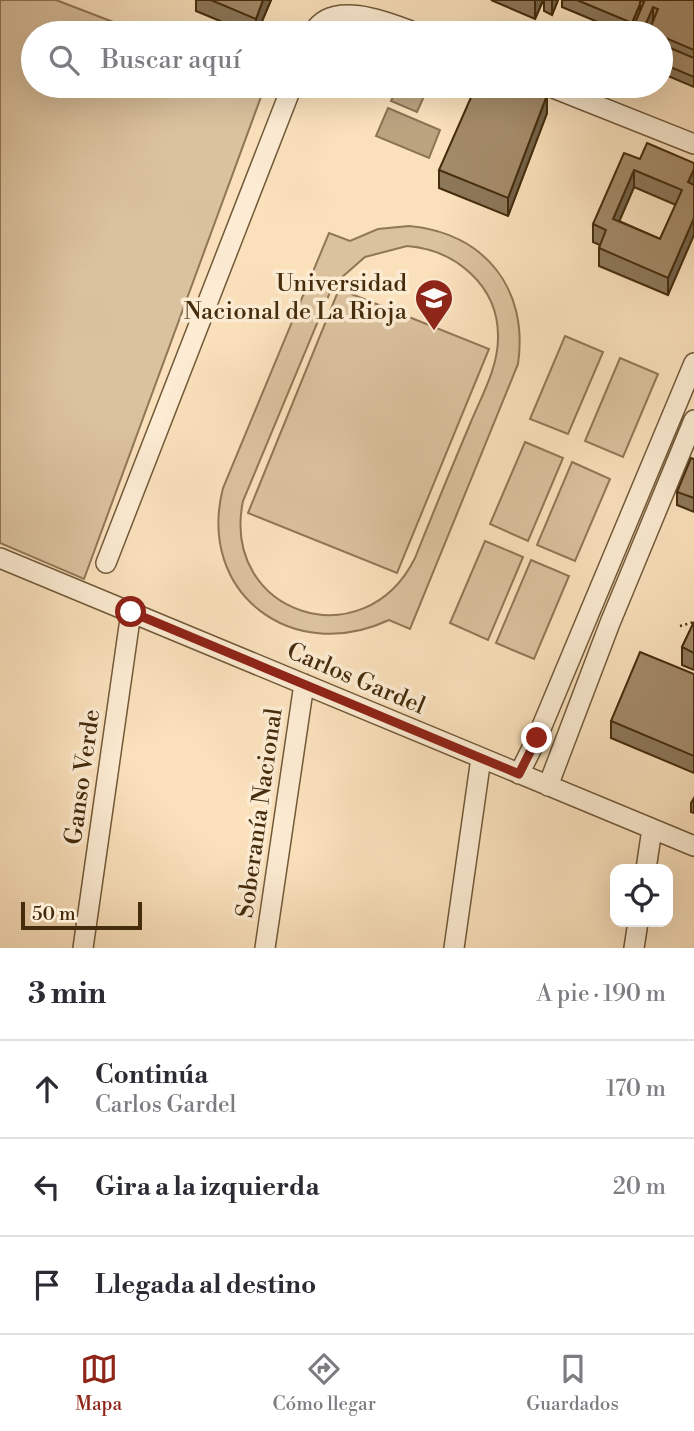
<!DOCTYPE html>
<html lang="es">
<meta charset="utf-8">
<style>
:root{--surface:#fff;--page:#f2f2f3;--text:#2b2b33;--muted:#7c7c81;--line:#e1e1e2;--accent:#8f2418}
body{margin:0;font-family:"Libre Bodoni",serif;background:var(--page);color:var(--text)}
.controls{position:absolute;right:21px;bottom:21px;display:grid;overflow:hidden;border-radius:14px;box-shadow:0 7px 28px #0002}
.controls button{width:63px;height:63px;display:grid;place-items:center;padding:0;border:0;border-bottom:2px solid var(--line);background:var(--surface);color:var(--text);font:35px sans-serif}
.scale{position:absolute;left:21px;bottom:18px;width:121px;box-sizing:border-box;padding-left:7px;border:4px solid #452c0c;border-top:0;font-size:19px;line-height:24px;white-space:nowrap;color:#452c0c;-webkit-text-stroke:5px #fcecd3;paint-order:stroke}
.stop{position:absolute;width:21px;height:21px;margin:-16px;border:5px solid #8f2418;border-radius:50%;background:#fff}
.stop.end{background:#8f2418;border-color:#fff;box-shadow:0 2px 7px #0008}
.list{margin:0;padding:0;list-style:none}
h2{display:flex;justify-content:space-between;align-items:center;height:91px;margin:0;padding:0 28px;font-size:30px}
h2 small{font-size:23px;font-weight:400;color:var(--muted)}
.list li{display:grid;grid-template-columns:46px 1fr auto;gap:21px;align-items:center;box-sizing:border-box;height:98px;padding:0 28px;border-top:2px solid var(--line)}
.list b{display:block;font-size:26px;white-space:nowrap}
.list p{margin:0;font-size:23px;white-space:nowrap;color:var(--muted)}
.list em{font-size:23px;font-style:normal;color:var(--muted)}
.icon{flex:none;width:38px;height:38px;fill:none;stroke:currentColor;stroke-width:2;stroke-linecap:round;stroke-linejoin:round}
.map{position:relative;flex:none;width:694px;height:948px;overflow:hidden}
.search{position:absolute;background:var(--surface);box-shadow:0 7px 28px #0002;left:21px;right:21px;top:21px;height:77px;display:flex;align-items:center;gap:18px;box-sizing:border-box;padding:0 24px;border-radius:38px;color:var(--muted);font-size:26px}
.sheet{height:385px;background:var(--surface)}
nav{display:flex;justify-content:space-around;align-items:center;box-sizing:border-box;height:98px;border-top:2px solid var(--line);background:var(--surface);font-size:19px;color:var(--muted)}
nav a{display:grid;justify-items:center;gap:4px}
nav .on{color:var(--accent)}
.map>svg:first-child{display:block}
.green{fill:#dbc29e;stroke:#907755;stroke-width:2;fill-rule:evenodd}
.water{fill:#bca380;stroke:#8c7352;stroke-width:2}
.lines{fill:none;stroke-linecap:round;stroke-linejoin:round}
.minor-casing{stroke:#725938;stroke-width:22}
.path{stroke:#452c0c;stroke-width:2.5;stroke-dasharray:2 3.5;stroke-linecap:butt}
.minor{stroke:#fcecd3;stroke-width:19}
.wall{fill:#8c7759;stroke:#452c0c;stroke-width:2;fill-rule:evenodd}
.shaded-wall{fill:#726149;stroke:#452c0c;stroke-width:2}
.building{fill:#a38a68;stroke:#452c0c;stroke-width:2;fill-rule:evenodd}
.route{stroke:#8f2418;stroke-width:9}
.labels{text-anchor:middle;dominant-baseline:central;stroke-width:7;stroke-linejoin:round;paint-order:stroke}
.poi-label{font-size:24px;fill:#452c0c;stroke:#fcecd3;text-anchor:end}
.street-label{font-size:24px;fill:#452c0c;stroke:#fcecd3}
</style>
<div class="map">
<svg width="694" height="948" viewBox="0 0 694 948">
<rect width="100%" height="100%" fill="#fae1bc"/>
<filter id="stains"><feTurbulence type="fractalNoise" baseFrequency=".00286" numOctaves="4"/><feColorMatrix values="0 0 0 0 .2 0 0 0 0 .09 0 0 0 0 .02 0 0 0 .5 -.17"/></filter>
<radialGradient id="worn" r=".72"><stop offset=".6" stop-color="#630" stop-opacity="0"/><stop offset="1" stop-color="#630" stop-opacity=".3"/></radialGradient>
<path class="green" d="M 0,0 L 56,0 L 142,33 L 33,33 L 33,86 L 265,86 L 84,579 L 0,543 Z
M 409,226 C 485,233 529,289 518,364 L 410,629 L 389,620 C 293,665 196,594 223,488 L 329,233 L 350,241 L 378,229 ZM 407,246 C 456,250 499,286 498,338 C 498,368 481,397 470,424 C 451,469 433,513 415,558 C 364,661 220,614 243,501 L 333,285 L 365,257 Z
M 339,289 L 489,349 L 397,573 L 248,513 Z
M 565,336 L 603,352 L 568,434 L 530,419 Z
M 620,358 L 658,374 L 623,457 L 585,441 Z
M 525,442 L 563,458 L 528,541 L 490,524 Z
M 572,462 L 610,479 L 575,561 L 537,545 Z
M 485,541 L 523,557 L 488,640 L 450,623 Z
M 531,560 L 569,576 L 534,659 L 496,643 Z"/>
<path class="water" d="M 398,86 L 407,86 L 425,94 L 417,112 L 391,101 Z
M 388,108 L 440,130 L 429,158 L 376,136 Z"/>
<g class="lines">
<defs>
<path id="minor" d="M 313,33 C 331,0 383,20 416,33
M 548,86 L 694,144
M 0,558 L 694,846
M 106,563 L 292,86
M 519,774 L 537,738 L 694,363
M 548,786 L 610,623 L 694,420
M 646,869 L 652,829
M 83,948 L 131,612
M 265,948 L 304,684
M 454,948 L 481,758
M 634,948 L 638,922"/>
</defs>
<use href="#minor" class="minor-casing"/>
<path class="path" d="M 680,626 L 694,622"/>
<use href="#minor" class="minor"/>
</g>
<path class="wall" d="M 196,0 L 271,0 L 257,33 L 249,33 L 196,11 Z
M 491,0 L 558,0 L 552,15 L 544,11 L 544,1 L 543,1 L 535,19 Z
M 562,0 L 694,0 L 694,87 L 661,73 L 661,33 L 624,33 L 562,7 Z
M 535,86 L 535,90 L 547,113 L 508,216 L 439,188 L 439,170 Z
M 640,159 L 694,163 L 668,295 L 599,266 L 599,248 L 600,245 L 593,242 L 593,224 ZM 634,187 L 676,205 L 660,239 L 619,221 Z
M 694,459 L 694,512 L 677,505 L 677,492 Z
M 694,622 L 694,670 L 682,665 L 682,647 Z
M 694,674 L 694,773 L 611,738 L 611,721 Z
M 694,798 L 694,813 L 691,812 L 691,803 Z"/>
<path class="shaded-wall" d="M 263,0 L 271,0 L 257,33 L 256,33 L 256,19 Z
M 535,0 L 543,0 L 535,19 Z
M 552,0 L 558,0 L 552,15 Z
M 640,4 L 640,18 L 632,30 L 632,33 L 632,23 Z
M 653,7 L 653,25 L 649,31 L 649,33 L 642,33 Z
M 547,95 L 547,113 L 508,216 L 508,198 Z
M 694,169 L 694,187 L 688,182 Z
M 634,170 L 634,187 L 613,236 L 613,219 Z
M 694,218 L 694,235 L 668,295 L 668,278 Z"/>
<path class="building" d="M 211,0 L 263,0 L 256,19 Z
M 577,0 L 640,0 L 640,4 L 632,23 Z
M 640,0 L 694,0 L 694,50 L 661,36 L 661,33 L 655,33 L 649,31 L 658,9 L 653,7 L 642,33 L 632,30 L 644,2 Z
M 661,44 L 694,58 L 694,77 L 661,63 Z
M 476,86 L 533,86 L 532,88 L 547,95 L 508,198 L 439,170 Z
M 647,143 L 694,163 L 694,169 L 688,182 L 694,185 L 694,218 L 668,278 L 599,248 L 606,230 L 593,224 L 624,153 L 640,159 ZM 634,170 L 682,190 L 660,239 L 613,219 Z
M 691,458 L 694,459 L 694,498 L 677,492 Z
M 694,622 L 694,653 L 682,647 Z
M 640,652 L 694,674 L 694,756 L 611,721 Z"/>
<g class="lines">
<path class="route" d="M 131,612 L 519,774 L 537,738"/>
</g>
<defs>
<symbol id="university-pin" viewBox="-11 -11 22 30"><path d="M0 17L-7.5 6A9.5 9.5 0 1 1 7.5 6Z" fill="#8f2418" stroke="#fcecd3"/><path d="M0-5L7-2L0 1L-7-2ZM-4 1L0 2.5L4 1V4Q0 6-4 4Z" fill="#fff"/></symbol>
</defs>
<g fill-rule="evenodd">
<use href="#university-pin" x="412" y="276" width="44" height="60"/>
</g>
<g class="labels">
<g class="poi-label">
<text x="407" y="284">Universidad<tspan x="407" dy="28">Nacional de La Rioja</tspan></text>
</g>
<g class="street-label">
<text transform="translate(356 679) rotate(23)">Carlos Gardel</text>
<text transform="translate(83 777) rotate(-82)">Ganso Verde</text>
<text transform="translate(260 813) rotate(-82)">Soberanía Nacional</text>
</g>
</g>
<rect width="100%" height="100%" filter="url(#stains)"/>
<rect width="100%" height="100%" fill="url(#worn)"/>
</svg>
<div class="controls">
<button><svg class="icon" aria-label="locate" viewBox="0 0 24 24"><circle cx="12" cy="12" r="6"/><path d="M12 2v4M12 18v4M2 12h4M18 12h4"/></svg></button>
</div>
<div class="scale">50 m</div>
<div class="stop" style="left:131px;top:612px"></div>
<div class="stop end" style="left:537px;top:738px"></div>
<div class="search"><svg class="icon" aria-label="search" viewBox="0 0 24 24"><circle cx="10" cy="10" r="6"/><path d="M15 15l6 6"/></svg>Buscar aquí</div>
</div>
<section class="sheet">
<h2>3 min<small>A pie · 190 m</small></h2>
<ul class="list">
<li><svg class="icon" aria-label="ahead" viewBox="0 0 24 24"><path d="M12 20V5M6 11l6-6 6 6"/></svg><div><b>Continúa</b><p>Carlos Gardel</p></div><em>170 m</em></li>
<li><svg class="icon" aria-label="left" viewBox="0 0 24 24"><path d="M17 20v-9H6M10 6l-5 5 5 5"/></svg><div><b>Gira a la izquierda</b></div><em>20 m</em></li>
<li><svg class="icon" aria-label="arrive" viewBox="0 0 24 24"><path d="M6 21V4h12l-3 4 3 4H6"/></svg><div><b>Llegada al destino</b></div></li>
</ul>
</section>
<nav>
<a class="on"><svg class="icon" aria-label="map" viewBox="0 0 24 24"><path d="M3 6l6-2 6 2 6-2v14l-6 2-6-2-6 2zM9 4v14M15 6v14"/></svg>Mapa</a>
<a><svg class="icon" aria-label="directions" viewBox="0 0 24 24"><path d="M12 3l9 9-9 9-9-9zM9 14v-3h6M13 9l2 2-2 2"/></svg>Cómo llegar</a>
<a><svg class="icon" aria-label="saved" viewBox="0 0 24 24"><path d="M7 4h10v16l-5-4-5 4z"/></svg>Guardados</a>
</nav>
